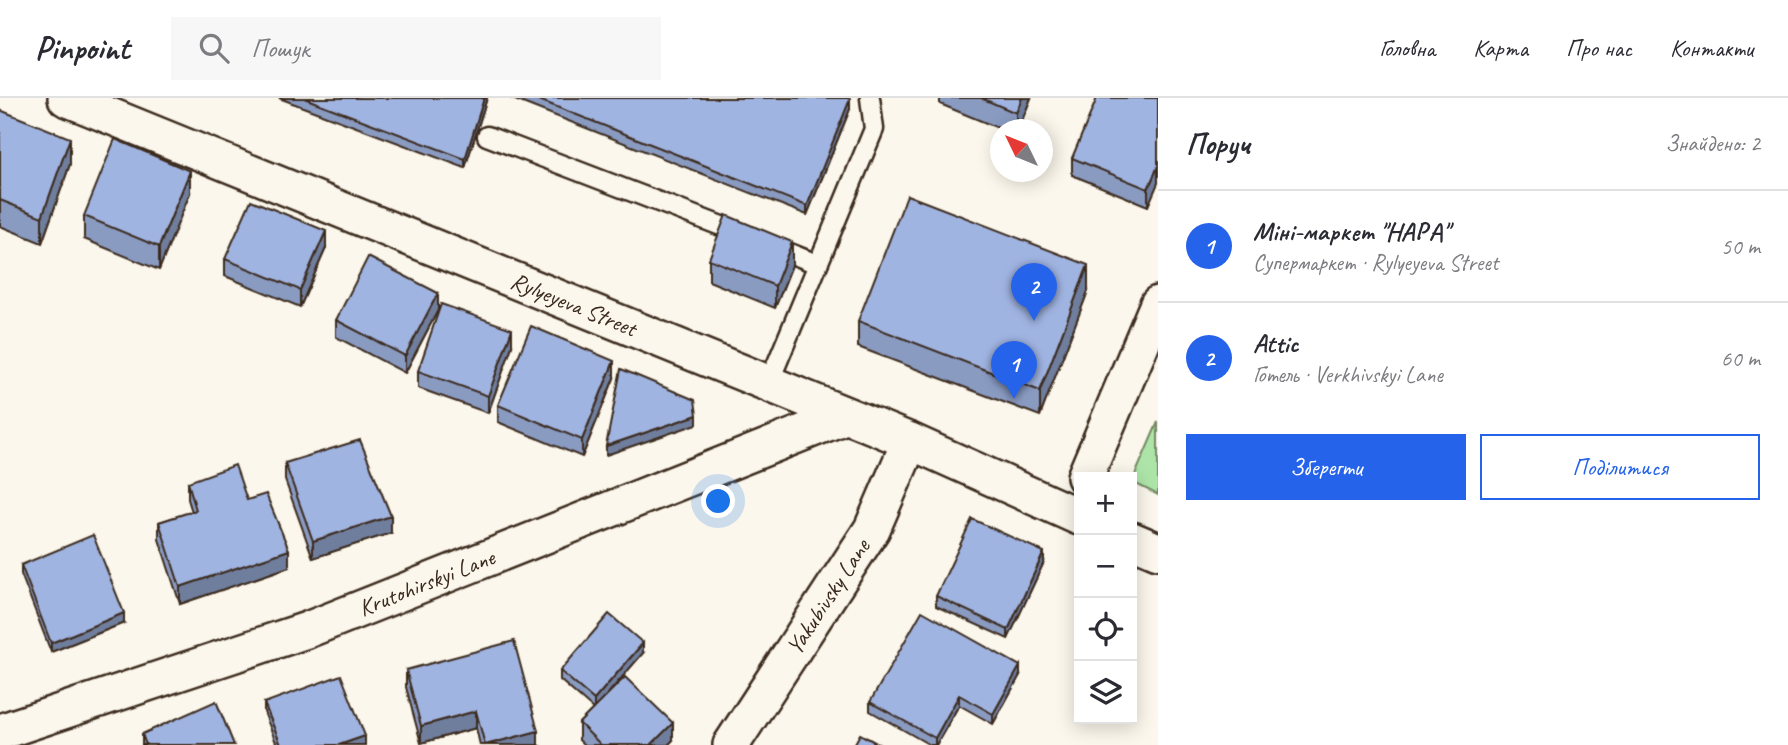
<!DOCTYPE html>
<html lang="uk">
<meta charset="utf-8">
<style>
:root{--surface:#fff;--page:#f7f7f7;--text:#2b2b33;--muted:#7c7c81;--line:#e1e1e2;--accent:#2563eb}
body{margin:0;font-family:Caveat,sans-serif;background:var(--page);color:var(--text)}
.controls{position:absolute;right:21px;bottom:21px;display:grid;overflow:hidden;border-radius:0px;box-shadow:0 4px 18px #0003}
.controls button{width:63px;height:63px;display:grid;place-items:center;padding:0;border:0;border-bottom:2px solid var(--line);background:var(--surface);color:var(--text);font:35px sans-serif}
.compass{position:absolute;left:990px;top:21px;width:63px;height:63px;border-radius:50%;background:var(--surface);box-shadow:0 4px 18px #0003;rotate:313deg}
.you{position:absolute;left:719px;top:404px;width:24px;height:24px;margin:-18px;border:5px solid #fff;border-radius:50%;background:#1a73e8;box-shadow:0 0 0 10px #1a73e833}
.badge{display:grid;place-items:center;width:46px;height:46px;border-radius:50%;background:var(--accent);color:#fff;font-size:23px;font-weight:700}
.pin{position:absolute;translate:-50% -58px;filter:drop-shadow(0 2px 4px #0008)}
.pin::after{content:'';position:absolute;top:37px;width:24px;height:21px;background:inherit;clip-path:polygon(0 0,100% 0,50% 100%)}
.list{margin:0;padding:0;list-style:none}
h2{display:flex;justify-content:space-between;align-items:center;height:91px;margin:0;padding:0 28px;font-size:30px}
h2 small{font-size:23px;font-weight:400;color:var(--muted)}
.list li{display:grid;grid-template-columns:46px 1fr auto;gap:21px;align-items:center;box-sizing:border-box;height:112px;padding:0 28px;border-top:2px solid var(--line)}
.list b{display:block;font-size:26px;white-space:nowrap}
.list p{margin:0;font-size:23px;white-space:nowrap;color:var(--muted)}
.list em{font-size:23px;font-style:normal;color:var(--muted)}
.actions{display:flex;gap:14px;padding:21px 28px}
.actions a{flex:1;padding:16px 0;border:2px solid var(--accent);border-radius:0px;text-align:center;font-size:24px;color:var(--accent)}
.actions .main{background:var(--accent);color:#fff}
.icon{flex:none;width:38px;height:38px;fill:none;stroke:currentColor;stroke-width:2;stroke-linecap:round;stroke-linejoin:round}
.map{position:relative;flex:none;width:1158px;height:647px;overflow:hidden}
header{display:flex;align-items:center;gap:42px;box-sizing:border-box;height:98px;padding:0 35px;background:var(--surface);border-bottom:2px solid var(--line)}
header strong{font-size:33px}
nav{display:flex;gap:38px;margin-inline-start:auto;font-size:24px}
.search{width:490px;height:63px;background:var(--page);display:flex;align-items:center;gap:18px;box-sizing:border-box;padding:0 24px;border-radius:0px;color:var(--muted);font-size:26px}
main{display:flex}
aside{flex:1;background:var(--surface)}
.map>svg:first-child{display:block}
.green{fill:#ade5a9;stroke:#748864;stroke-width:2}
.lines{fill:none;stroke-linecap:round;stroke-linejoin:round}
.service-casing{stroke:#3b2a1e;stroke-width:23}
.minor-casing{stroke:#3b2a1e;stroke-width:40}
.service{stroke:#fbf7ec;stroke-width:18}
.minor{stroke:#fbf7ec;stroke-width:35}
.wall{fill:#8a9bc2;stroke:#3b2a1e;stroke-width:2}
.shaded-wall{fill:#707e9e;stroke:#3b2a1e;stroke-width:2}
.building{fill:#a0b4e2;stroke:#3b2a1e;stroke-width:2}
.labels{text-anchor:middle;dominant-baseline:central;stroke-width:7;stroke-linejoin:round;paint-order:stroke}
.street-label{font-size:24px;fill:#3b2a1e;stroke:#fbf7ec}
</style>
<header>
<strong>Pinpoint</strong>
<div class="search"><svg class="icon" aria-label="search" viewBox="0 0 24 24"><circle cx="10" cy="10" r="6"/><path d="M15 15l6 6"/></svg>Пошук</div>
<nav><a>Головна</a><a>Карта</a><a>Про нас</a><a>Контакти</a></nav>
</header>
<main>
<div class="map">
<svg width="1158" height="647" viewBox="0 0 1158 647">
<rect width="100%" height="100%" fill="#fbf7ec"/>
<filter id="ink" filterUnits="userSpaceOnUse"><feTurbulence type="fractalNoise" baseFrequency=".0143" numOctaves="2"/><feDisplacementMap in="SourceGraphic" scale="14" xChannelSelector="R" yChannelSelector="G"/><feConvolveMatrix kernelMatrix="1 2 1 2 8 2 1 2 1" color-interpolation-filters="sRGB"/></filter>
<g filter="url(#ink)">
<path class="green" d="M 1158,324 L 1158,397 L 1132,384 Z"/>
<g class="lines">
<defs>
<path id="service" d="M 487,38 L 742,136
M 772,148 L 817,166
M 768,287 L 874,31 L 870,0"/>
<g id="minor">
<path id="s1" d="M 66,0 L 910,343 L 1079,419"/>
<path d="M 1085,379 L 1158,206"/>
<path d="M 1132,442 L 1158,453"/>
<path id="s2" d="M 0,634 L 307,532 L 845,318"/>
<path id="s3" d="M 731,647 L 872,431 L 910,343"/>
</g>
</defs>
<use href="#service" class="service-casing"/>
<use href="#minor" class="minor-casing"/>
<use href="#service" class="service"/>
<use href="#minor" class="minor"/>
</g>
<path class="wall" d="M 279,0 L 487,0 L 465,70 Z
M 510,0 L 847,0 L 850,11 L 807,117 Z
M 940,0 L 1031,0 L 1018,32 L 1003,32 L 940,6 Z
M 1158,0 L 1148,108 L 1072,77 L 1072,60 Z
M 0,12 L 70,66 L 42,145 L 0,128 Z
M 190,95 L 159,172 L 84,141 L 84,118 Z
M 326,150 L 300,209 L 225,178 L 225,161 Z
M 709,161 L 792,167 L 775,210 L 709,183 Z
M 1088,193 L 1040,318 L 858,249 L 858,223 Z
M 438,212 L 405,275 L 336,239 L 336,222 Z
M 512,248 L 488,315 L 418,290 L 418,273 Z
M 614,280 L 582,359 L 498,324 L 498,307 Z
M 285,365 L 391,435 L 313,460 L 285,382 Z
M 188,384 L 247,402 L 289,469 L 180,506 L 159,441 L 159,424 L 192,414 L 188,401 Z
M 1044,464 L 1008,541 L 936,508 L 936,498 Z
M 21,467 L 124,525 L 51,554 L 21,476 Z
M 643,555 L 599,605 L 673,642 L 668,647 L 584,647 L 579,642 L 579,625 L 593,611 L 560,582 L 560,573 Z
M 406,572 L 538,647 L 480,647 L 476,630 L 421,645 L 406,589 Z
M 1020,577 L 993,626 L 959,607 L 936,647 L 930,647 L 870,613 L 870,604 Z
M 264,605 L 365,647 L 277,647 L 264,614 Z
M 142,636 L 234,647 L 142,647 Z"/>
<path class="shaded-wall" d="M 484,0 L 487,0 L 465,70 L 465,61 Z
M 1022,0 L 1031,0 L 1018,32 L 1016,32 L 1016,15 Z
M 850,1 L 850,11 L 807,117 L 807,108 Z
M 70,40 L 70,66 L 42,145 L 42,119 Z
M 1158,68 L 1158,85 L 1148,108 L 1148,91 Z
M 190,73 L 190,95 L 159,172 L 159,149 Z
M 326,133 L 326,150 L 300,209 L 300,192 Z
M 792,144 L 792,167 L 775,210 L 775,188 Z
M 1088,167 L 1088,193 L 1040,318 L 1040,293 Z
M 438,195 L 438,212 L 405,275 L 405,258 Z
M 512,231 L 512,248 L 488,315 L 488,298 Z
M 614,263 L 614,280 L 582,359 L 582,342 Z
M 697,317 L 697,326 L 606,357 L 606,348 Z
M 391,418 L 391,435 L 313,460 L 313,443 Z
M 289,452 L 289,469 L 180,506 L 180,489 Z
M 1044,454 L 1044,464 L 1008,541 L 1008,532 Z
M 124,515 L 124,525 L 51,554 L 51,545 Z
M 643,545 L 643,555 L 594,612 L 594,602 Z
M 1020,568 L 1020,577 L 993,626 L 993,616 Z
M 959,597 L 959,607 L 936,647 L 935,647 L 935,640 Z
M 476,613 L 476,630 L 421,645 L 421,628 Z
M 673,625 L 673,642 L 668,647 L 651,647 Z
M 538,633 L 538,647 L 485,647 Z
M 365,638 L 365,647 L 339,647 Z"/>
<path class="building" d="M 304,0 L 484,0 L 465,61 Z
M 534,0 L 847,0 L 850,1 L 807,108 Z
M 981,0 L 1022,0 L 1016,15 Z
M 1097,0 L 1158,0 L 1158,68 L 1148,91 L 1072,60 Z
M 0,12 L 70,40 L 42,119 L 0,102 Z
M 115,41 L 190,73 L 159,149 L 84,118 Z
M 907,97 L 1088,167 L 1040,293 L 858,223 Z
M 251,102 L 326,133 L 300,192 L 225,161 Z
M 726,117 L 792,144 L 775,188 L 709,161 Z
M 368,159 L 438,195 L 405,258 L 336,222 Z
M 441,206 L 512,231 L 488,298 L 418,273 Z
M 531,228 L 614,263 L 582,342 L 498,307 Z
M 621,271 L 695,302 L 697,317 L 606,348 Z
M 360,342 L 391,418 L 313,443 L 285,365 Z
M 235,367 L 247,402 L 266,396 L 289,452 L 180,489 L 159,424 L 196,412 L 188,384 Z
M 972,421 L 1044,454 L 1008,532 L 936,498 Z
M 93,437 L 124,515 L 51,545 L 21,467 Z
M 922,513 L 1020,568 L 993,616 L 959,597 L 935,640 L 870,604 Z
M 609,516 L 643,545 L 594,602 L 560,573 Z
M 514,543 L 538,633 L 485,647 L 476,613 L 421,628 L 406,572 Z
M 341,577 L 365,638 L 339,647 L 281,647 L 264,605 Z
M 625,579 L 673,625 L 651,647 L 601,647 L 579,625 Z
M 216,603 L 234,647 L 146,647 L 142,636 Z
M 860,636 L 880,647 L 854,647 Z"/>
</g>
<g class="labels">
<g class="street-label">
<text stroke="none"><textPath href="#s1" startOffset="548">Rylyeyeva Street</textPath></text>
<text stroke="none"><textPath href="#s2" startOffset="452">Krutohirskyi Lane</textPath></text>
<text stroke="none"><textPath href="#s3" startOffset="177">Yakubivsky Lane</textPath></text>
</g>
</g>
</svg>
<div class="controls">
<button>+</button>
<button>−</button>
<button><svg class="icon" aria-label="locate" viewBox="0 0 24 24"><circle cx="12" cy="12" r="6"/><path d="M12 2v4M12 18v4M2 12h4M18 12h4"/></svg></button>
<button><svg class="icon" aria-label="layers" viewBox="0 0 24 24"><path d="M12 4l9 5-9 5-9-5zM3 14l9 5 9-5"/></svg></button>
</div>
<svg class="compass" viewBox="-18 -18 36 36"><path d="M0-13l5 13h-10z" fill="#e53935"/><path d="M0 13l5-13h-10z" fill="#7c7c81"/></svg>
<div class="you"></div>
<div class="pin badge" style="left:1014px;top:301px">1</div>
<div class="pin badge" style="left:1034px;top:223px">2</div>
</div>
<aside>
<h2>Поруч<small>Знайдено: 2</small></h2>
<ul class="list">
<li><span class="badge">1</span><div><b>Міні-маркет &quot;НАРА&quot;</b><p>Супермаркет · Rylyeyeva Street</p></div><em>50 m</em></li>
<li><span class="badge">2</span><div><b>Attic</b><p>Готель · Verkhivskyi Lane</p></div><em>60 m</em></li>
</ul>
<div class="actions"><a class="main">Зберегти</a><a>Поділитися</a></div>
</aside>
</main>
